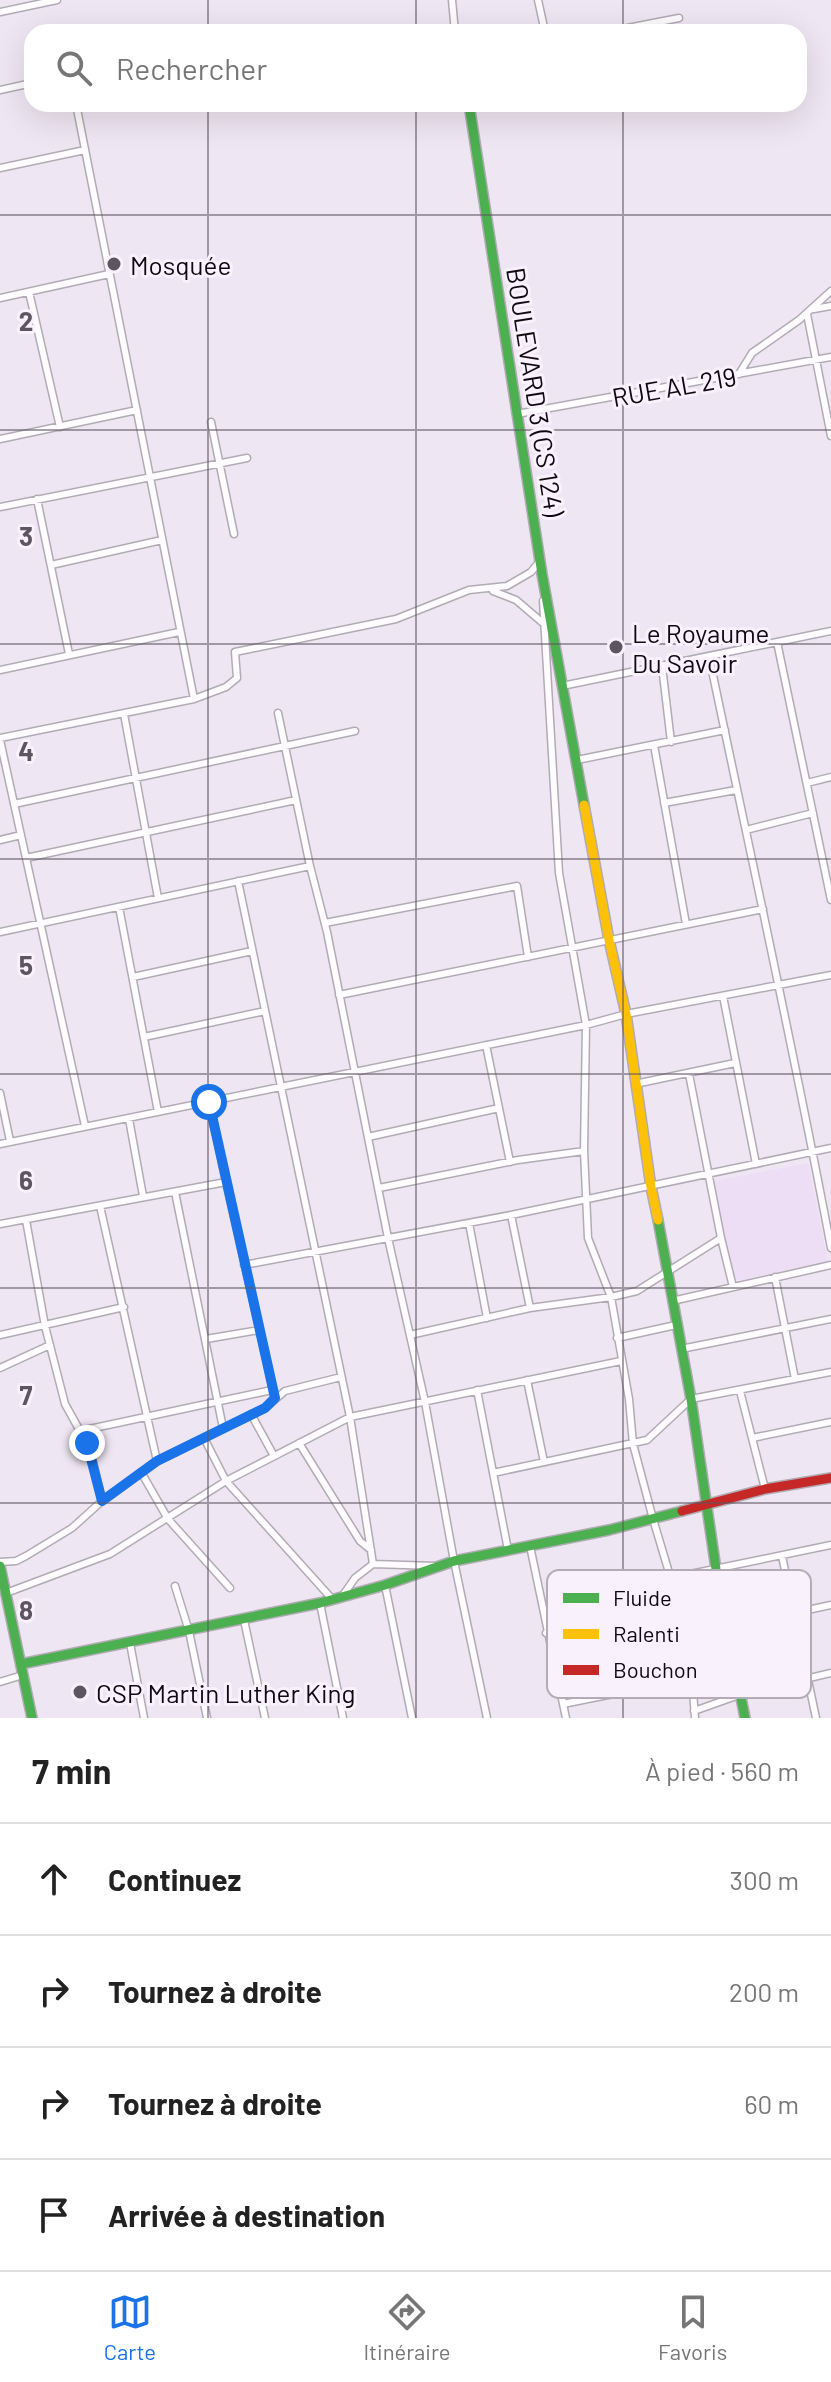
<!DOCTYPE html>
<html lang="fr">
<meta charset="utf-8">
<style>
:root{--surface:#fff;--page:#f6f6f6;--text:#222;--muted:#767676;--line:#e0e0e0;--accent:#1a73e8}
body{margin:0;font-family:Barlow,sans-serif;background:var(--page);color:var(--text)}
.stop{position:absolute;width:24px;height:24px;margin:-18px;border:6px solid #1a73e8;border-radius:50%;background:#fff}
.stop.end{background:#1a73e8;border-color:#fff;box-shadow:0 2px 8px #0008}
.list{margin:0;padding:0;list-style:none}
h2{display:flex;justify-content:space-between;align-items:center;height:104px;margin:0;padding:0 32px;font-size:34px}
h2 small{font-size:26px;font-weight:400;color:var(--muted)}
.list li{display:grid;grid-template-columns:52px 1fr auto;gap:24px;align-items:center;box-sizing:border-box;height:112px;padding:0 32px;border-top:2px solid var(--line)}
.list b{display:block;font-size:30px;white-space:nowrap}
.list em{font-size:26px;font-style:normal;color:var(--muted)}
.icon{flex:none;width:44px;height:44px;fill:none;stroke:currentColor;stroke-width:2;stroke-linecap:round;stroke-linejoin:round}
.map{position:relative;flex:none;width:831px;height:1718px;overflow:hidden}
.search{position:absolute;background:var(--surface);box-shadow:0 8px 32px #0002;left:24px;right:24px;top:24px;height:88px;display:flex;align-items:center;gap:20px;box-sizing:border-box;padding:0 28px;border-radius:24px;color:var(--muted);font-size:30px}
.sheet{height:552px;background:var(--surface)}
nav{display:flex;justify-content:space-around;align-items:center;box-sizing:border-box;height:112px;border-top:2px solid var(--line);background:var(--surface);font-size:22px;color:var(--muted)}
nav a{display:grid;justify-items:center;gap:4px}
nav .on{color:var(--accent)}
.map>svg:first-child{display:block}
.built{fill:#eedef5}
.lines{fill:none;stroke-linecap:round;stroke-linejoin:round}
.street-casing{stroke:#b1abb4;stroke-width:9}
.fast-casing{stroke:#b1abb4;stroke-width:12}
.slow-casing{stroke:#b1abb4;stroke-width:12}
.jam-casing{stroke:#b1abb4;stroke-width:12}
.street{stroke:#fdfbfd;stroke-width:6}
.fast{stroke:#4caf50;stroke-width:9}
.slow{stroke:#ffc107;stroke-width:9}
.jam{stroke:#c62828;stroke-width:9}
.route{stroke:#1a73e8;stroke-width:10}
.grid{fill:none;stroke:#5d5660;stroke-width:2;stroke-opacity:0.55}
.poi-dot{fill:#5d5660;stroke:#f9f2fc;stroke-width:3}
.labels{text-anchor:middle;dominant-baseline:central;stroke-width:6;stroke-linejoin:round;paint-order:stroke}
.poi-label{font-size:26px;fill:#0f0911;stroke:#f9f2fc;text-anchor:start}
.street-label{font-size:26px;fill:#0f0911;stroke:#f9f2fc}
.key{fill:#f9f2fc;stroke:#b3acb6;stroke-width:2}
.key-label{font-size:22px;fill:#0f0911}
.grid-label{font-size:26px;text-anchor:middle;font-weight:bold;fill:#5d5660;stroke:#f9f2fc;stroke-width:6;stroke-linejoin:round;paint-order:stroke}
</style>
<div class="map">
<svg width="831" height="1718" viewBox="0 0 831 1718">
<rect width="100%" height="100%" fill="#efe6f3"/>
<path class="built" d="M 808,1163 L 828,1262 L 734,1281 L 714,1181 Z"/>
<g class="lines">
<defs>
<path id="street" d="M 452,0 L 455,32
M 538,0 L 545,32
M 0,12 L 57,0
M 607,32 L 679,18
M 0,90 L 32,83
M 76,104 L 194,699
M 0,168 L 85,150
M 29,292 L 60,427
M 0,298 L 109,274
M 814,309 L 831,306
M 807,314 L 831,436
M 739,374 L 752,353 L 799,320 L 831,291
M 517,414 L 831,357
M 211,422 L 234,534
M 0,439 L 137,410
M 37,499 L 69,654
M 0,507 L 247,458
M 51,565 L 162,540
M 493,591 L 516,600 L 543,623
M 543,601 L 559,873 L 586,1025 L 584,1151 L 588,1238 L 611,1297 L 629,1399 L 633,1444 L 653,1519 L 679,1606 L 692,1678 L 695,1718
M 777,642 L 831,900
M 709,656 C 750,853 794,1050 831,1248
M 662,666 L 671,742
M 0,670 L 179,632
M 562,686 L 831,631
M 278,713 L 310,866 L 327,932 L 388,1238 L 425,1402 L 454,1561 L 487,1718
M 124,714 L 158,898
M 0,738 L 194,699 L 226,687 L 237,678 L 235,652 L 396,619 L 469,590 L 507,586 L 531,572 L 540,561
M 0,740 L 85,1126
M 654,745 L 686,924
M 577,760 L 725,730
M 807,783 L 831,777
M 664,803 L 736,790
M 14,804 L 355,731
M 746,830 L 813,813
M 0,840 L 21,835
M 26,858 L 296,800
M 238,881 L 350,1417 L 373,1564 L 355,1578 L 341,1598
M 119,907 L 158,1112
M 325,923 L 517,886 L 528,957
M 0,932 L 310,866
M 133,977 L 252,951
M 339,995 L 763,909
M 723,996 L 756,1164
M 144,1037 L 265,1011
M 486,1045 L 510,1162
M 689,1074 L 721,1238 L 733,1287
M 635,1084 L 735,1063
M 0,1093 L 10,1141
M 129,1119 L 143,1196
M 368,1137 L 499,1108
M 0,1144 L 586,1025 L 626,1014 L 831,975
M 226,1182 L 275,1398
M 379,1188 L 518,1160 L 584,1151
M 175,1192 L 223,1428
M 100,1206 L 157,1461
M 511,1215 L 530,1308
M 26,1220 L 45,1326 L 65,1404 L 90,1449 L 102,1501
M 469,1223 L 487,1318
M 0,1224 L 226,1182 L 209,1102
M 244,1265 L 511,1215 L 831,1148
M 775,1277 L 795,1379
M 672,1301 L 831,1265
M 0,1335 L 124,1307
M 410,1335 L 530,1308 L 611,1297 L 637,1291 L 721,1238
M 617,1338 L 676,1325
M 206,1339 L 259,1330
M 681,1349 L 831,1319
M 0,1368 L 50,1345
M 527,1380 L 544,1462
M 477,1390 L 508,1550
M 740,1391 L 765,1489
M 251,1414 L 274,1456
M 80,1431 L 272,1390
M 204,1438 L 226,1481 L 333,1600
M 752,1438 L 831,1422
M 299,1443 L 360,1541 L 371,1550
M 141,1472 L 168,1519 L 230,1588
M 493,1473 L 647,1440 L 691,1399 L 831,1372
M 530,1546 L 566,1718
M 782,1556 L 816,1718
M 0,1562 L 16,1561 L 26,1556 L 72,1528 L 102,1501 L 157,1461 L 265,1408 L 285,1391 L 341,1377
M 373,1564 L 435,1566
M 671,1578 L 831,1545
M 385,1585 L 412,1718
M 175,1586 L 189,1631 L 207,1718
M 6,1593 L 110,1554 L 226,1481 L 350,1417 L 621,1361
M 320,1603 L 343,1718
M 794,1613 L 831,1605
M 244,1620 L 265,1718
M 594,1624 L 609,1695
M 546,1633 L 679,1606
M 130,1643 L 144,1718
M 0,1682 L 23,1675
M 563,1704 L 692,1678
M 694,1711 L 742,1694 L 831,1673"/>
<path id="fast" d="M 469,104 L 542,574 L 584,805
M 658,1220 L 691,1399 L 716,1569 L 745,1718
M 0,1566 L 32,1718
M 21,1664 L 320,1603 L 385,1585 L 454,1561 L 609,1530 L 682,1511"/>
<path id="slow" d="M 584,805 L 609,940 L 626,1014 L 651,1187 L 658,1220"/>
<path id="jam" d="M 682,1511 L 765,1489 L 831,1478"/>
</defs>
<use href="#street" class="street-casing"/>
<use href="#fast" class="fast-casing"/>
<use href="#slow" class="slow-casing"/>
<use href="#jam" class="jam-casing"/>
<use href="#street" class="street"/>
<use href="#fast" class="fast"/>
<use href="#slow" class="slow"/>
<use href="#jam" class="jam"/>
</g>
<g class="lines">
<path class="route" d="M 87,1443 L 102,1501 L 157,1461 L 265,1408 L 275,1398 L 209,1102"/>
</g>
<path class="grid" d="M 208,0 L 208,32M 416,0 L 416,32M 623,0 L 623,32M 208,104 L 208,1718M 416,104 L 416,1718M 623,104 L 623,1718M 0,215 L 831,215M 0,430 L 831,430M 0,644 L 831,644M 0,859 L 831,859M 0,1074 L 831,1074M 0,1288 L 831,1288M 0,1503 L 831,1503"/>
<g class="poi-dot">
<circle cx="114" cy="264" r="8"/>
<circle cx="616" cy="647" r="8"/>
<circle cx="80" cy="1692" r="8"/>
</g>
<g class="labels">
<g class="poi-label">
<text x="130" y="264">Mosquée</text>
<text x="632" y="632">Le Royaume<tspan x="632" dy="30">Du Savoir</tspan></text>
<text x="96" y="1692">CSP Martin Luther King</text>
</g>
<g class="street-label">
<text transform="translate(674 386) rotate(-10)">RUE AL 219</text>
<text transform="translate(536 392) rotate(81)">BOULEVARD 3 (CS 124)</text>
</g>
</g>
<rect x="547" y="1570" width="264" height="128" rx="12" class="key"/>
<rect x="563" y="1593" width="36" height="10" fill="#4caf50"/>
<rect x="563" y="1629" width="36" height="10" fill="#ffc107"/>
<rect x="563" y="1665" width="36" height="10" fill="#c62828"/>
<g class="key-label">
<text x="613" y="1606">Fluide</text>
<text x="613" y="1642">Ralenti</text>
<text x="613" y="1678">Bouchon</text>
</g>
<g class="grid-label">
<text x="26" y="331">2</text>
<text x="26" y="546">3</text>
<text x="26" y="761">4</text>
<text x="26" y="975">5</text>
<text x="26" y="1190">6</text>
<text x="26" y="1405">7</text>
<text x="26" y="1620">8</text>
</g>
</svg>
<div class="stop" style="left:209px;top:1102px"></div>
<div class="stop end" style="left:87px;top:1443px"></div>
<div class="search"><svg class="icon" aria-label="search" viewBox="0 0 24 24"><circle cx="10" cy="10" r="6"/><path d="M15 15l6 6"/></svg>Rechercher</div>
</div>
<section class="sheet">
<h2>7 min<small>À pied · 560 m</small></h2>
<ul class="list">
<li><svg class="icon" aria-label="ahead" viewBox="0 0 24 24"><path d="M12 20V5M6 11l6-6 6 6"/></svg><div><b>Continuez</b></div><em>300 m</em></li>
<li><svg class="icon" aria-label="right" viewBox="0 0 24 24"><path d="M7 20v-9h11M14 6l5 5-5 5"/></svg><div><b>Tournez à droite</b></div><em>200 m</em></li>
<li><svg class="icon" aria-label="right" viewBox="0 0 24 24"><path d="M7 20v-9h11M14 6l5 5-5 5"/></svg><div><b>Tournez à droite</b></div><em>60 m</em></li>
<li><svg class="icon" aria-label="arrive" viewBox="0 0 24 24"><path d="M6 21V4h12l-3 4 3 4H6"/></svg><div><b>Arrivée à destination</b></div></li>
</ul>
</section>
<nav>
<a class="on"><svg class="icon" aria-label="map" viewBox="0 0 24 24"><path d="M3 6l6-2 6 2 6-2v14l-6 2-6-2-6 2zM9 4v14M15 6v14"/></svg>Carte</a>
<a><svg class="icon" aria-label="directions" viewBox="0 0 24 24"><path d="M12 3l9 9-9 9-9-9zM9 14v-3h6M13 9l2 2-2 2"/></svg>Itinéraire</a>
<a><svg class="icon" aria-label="saved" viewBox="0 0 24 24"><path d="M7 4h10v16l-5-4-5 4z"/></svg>Favoris</a>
</nav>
